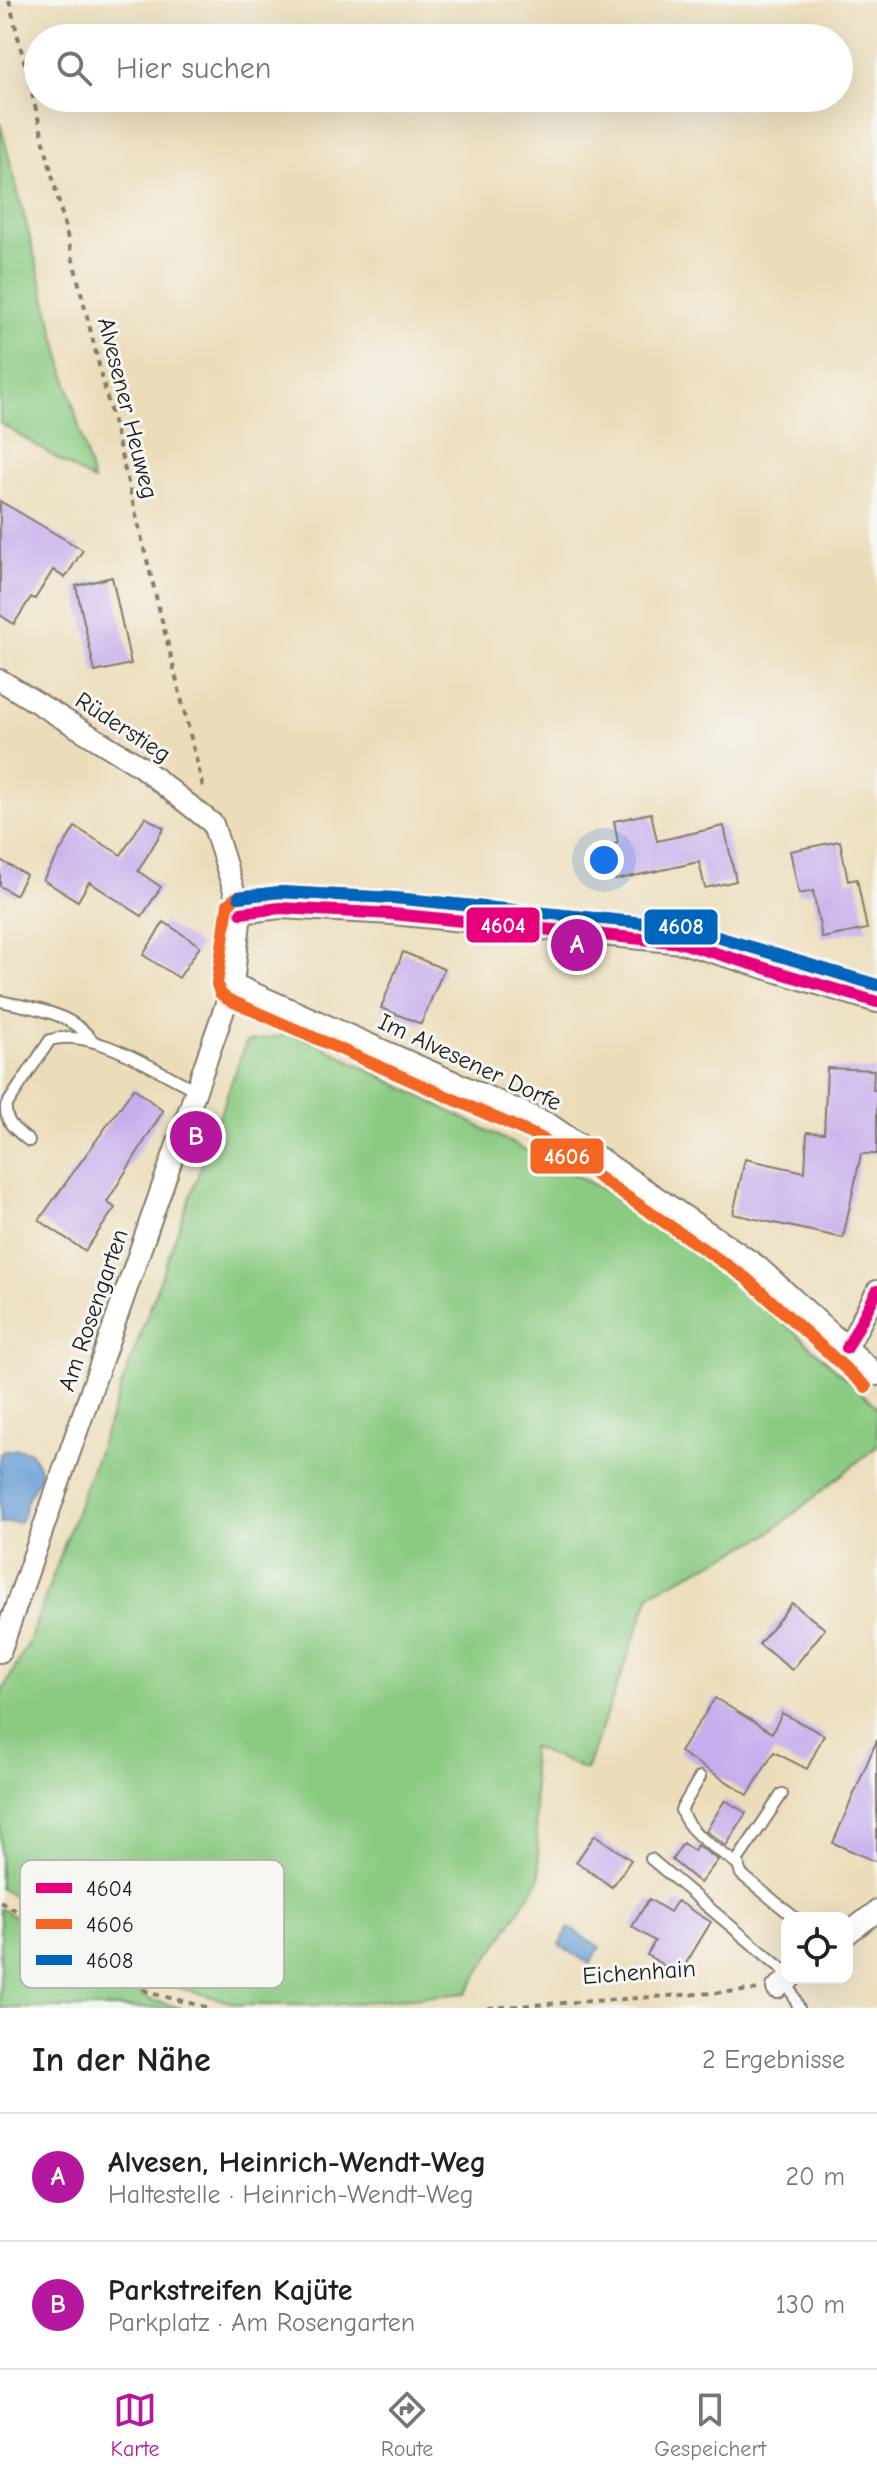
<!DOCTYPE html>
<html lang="de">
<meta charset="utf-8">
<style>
:root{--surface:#fff;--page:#f2f2f2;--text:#222;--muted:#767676;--line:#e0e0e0;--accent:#b5179e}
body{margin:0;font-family:"Comic Neue",sans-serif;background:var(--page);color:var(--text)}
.controls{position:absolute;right:24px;bottom:24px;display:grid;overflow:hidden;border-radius:16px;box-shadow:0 8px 32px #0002}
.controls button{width:72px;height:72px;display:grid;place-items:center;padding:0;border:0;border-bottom:2px solid var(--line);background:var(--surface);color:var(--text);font:40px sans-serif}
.you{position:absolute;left:604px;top:860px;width:28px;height:28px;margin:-20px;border:6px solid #fff;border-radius:50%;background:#1a73e8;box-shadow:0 0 0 12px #1a73e833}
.badge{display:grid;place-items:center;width:52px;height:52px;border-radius:50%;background:var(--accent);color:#fff;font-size:26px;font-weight:700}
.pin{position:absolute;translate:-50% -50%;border:4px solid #fff;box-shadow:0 2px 8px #0006}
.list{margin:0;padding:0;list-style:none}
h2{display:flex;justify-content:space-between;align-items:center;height:104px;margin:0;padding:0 32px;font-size:34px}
h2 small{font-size:26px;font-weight:400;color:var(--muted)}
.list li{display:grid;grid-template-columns:52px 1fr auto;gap:24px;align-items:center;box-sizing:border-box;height:128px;padding:0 32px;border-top:2px solid var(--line)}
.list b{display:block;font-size:30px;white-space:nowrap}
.list p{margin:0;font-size:26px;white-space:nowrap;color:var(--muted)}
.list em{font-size:26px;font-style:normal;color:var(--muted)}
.icon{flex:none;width:44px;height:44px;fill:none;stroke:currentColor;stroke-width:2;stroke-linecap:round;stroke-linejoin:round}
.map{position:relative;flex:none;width:877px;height:2008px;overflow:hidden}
.search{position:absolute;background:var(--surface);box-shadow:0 8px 32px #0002;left:24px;right:24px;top:24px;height:88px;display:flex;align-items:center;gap:20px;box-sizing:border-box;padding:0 28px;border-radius:44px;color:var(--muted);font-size:30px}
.sheet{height:360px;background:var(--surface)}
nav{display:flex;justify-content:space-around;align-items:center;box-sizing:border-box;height:112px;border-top:2px solid var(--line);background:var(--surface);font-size:22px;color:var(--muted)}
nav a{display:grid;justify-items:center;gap:4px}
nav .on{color:var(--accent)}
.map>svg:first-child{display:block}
.green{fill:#8aca81;stroke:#53734e;stroke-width:2}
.water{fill:#679fd5;stroke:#425e78;stroke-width:2}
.building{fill:#c6adec}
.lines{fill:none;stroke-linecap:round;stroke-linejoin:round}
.lane-casing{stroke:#847c6b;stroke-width:14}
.street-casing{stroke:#847c6b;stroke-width:24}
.path{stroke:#847c6b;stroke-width:4;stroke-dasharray:6 6;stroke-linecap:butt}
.lane{stroke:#fff;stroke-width:10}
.street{stroke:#fff;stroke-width:20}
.bus-1-casing{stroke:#f6f6f2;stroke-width:18}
.bus-2-casing{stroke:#f6f6f2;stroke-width:18}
.bus-3-casing{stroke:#f6f6f2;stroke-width:18}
.bus-1{stroke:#e5007d;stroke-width:12}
.bus-2{stroke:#f26522;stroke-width:12}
.bus-3{stroke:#0065bd;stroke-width:12}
.labels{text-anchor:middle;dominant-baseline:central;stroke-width:6;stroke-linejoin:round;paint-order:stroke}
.street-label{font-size:24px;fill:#1c1c1c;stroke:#f6f6f2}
.key{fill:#f6f6f2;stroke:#b5b5b2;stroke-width:2}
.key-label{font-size:22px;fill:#1c1c1c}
.line-badge{stroke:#f6f6f2;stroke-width:3}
.badge-label{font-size:22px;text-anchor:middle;font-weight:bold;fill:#fff}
</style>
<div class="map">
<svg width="877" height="2008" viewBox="0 0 877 2008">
<rect width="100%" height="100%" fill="#f6f6f2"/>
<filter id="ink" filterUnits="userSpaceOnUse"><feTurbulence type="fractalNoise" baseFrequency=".0125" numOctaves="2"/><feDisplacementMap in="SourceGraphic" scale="16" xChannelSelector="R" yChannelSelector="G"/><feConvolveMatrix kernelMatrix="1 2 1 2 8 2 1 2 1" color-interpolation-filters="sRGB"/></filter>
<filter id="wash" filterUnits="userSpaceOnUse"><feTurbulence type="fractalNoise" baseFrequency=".006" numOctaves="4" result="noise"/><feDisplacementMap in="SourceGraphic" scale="32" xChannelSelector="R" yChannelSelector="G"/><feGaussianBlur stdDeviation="1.8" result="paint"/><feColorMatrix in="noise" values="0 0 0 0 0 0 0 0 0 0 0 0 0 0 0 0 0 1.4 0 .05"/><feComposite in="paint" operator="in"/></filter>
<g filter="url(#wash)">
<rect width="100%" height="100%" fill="#ecddba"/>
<path class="green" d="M 0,123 L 93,481 L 0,423 Z
M 296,1033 L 610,1193 L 743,1285 L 877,1407 L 877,1446 L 766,1536 L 651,1593 L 586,1770 L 531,1747 L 540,1878 L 466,1993 L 330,2005 L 241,2005 L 173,1986 L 126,1967 L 0,1888 L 0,1696 L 29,1642 L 246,1042 Z
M 0,1908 L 151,2000 L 182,2008 L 0,2008 Z"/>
<path class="water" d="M 18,1449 L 29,1451 C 53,1480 33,1479 26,1503 C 24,1511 24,1515 20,1522 L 0,1523 L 0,1452 Z
M 569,1928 L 600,1947 L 590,1964 L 559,1945 Z"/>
<g id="blocks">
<path class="building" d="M 0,501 L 83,550 L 65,578 L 53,570 L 35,599 L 31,597 L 14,624 L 0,615 Z
M 112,577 L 131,664 L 95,672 L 76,586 Z
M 651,813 L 657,841 L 724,826 L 736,881 L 705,888 L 699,862 L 615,880 L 607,846 L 618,843 L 614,821 Z
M 145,817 L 164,828 L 138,871 L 161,887 L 142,916 L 89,882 L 78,901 L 43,880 L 75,827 L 121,855 Z
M 840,841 L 848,881 L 857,879 L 867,929 L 822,938 L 813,891 L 799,894 L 790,851 Z
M 0,860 L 26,875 L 15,895 L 0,886 Z
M 164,922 L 200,946 L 179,978 L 143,955 Z
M 403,952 L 444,969 L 421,1024 L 381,1008 Z
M 827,1068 L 874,1070 L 873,1090 L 877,1090 L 877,1154 L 861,1154 L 843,1238 L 733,1214 L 745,1159 L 805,1172 L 807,1132 L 824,1133 Z
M 134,1088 L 163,1111 L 107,1202 L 115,1208 L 85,1251 L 39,1220 Z
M 792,1603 L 825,1629 L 792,1670 L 759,1644 Z
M 715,1698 L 772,1733 L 782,1713 L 824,1735 L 807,1769 L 774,1752 L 748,1795 L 680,1752 Z
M 877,1740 L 877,1862 L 833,1843 Z
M 725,1800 L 746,1813 L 726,1846 L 706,1831 Z
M 595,1835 L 631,1860 L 612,1887 L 576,1862 Z
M 683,1843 L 694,1851 L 697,1845 L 718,1860 L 700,1883 L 672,1860 Z
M 649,1899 L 670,1912 L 677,1901 L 711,1922 L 679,1975 L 647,1955 L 655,1941 L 632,1927 Z"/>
</g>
</g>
<g filter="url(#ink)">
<use href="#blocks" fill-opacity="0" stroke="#847c6b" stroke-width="2"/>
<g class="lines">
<defs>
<path id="lane" d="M 1,1001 C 35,1009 71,1012 94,1042
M 29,1141 C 16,1130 5,1124 6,1106 L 50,1040 C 93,1027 158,1072 196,1090
M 700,1777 L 681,1810 C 688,1834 719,1850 739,1865
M 782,1794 L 737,1861 L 741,1874 L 795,1918
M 651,1859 L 787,1973
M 787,1981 L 799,2008"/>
<path id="street" d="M 0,680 L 140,766 L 213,824 L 241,913 L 233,984 L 0,1652
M 241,913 L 280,908 L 393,914 L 682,943 L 877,1002
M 233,984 L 549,1124 L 756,1265 L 877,1375
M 847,1348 L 877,1291
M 847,1934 L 877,1911
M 777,1988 L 791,1978"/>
</defs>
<use href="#lane" class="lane-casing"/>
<use href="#street" class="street-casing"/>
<path class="path" d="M 9,0 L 203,787
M 0,1901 L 150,1993 L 210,2008
M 488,2008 L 757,1990"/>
<use href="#lane" class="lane"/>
<use href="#street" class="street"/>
<defs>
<path id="bus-1" d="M 241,913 L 280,908 L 393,914 L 682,943 L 877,1002
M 847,1348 L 877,1291"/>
<path id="bus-2" d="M 866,1387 L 746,1278 L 541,1138 L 227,999 L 220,993 L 217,984 L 228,904 L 237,897 L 281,892 L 395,898 L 684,927 L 877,985"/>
<path id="bus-3" d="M 239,897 L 279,892 L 394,898 L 684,927 L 877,985"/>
</defs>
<use href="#bus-1" class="bus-1-casing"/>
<use href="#bus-2" class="bus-2-casing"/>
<use href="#bus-3" class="bus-3-casing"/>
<use href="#bus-1" class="bus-1"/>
<use href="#bus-2" class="bus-2"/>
<use href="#bus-3" class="bus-3"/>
</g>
</g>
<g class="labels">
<g class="street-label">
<text transform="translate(128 408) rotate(76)">Alvesener Heuweg</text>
<text transform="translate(123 727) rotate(33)">Rüderstieg</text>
<text transform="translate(470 1062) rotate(25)">Im Alvesener Dorfe</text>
<text transform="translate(93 1310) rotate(-71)">Am Rosengarten</text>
<text transform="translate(639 1972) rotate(-4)">Eichenhain</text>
</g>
</g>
<rect x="20" y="1860" width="264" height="128" rx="12" class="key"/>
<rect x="36" y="1883" width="36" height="10" fill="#e5007d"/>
<rect x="36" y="1919" width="36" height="10" fill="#f26522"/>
<rect x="36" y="1955" width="36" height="10" fill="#0065bd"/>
<g class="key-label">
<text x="86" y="1896">4604</text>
<text x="86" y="1932">4606</text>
<text x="86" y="1968">4608</text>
</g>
<g class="line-badge">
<rect x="465" y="906" width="76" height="38" rx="8" fill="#e5007d"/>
<rect x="643" y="908" width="76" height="38" rx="8" fill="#0065bd"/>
<rect x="529" y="1137" width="76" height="38" rx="8" fill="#f26522"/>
</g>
<g class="badge-label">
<text x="503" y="933">4604</text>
<text x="681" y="934">4608</text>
<text x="567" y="1164">4606</text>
</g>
</svg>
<div class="controls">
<button><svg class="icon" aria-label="locate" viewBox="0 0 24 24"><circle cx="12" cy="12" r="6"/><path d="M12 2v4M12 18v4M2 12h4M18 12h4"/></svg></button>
</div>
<div class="you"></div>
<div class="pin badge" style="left:577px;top:945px">A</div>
<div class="pin badge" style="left:196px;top:1137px">B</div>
<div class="search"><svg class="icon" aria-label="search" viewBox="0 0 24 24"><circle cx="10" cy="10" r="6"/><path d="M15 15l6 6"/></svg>Hier suchen</div>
</div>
<section class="sheet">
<h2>In der Nähe<small>2 Ergebnisse</small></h2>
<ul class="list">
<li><span class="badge">A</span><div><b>Alvesen, Heinrich-Wendt-Weg</b><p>Haltestelle · Heinrich-Wendt-Weg</p></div><em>20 m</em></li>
<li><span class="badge">B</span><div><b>Parkstreifen Kajüte</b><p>Parkplatz · Am Rosengarten</p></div><em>130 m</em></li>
</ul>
</section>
<nav>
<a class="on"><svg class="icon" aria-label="map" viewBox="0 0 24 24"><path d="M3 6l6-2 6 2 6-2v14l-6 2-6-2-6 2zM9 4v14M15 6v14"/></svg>Karte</a>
<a><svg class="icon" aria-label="directions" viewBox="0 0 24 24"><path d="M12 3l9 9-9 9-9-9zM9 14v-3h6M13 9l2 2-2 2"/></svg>Route</a>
<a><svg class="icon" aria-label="saved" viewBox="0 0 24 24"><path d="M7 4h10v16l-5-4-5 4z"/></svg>Gespeichert</a>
</nav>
